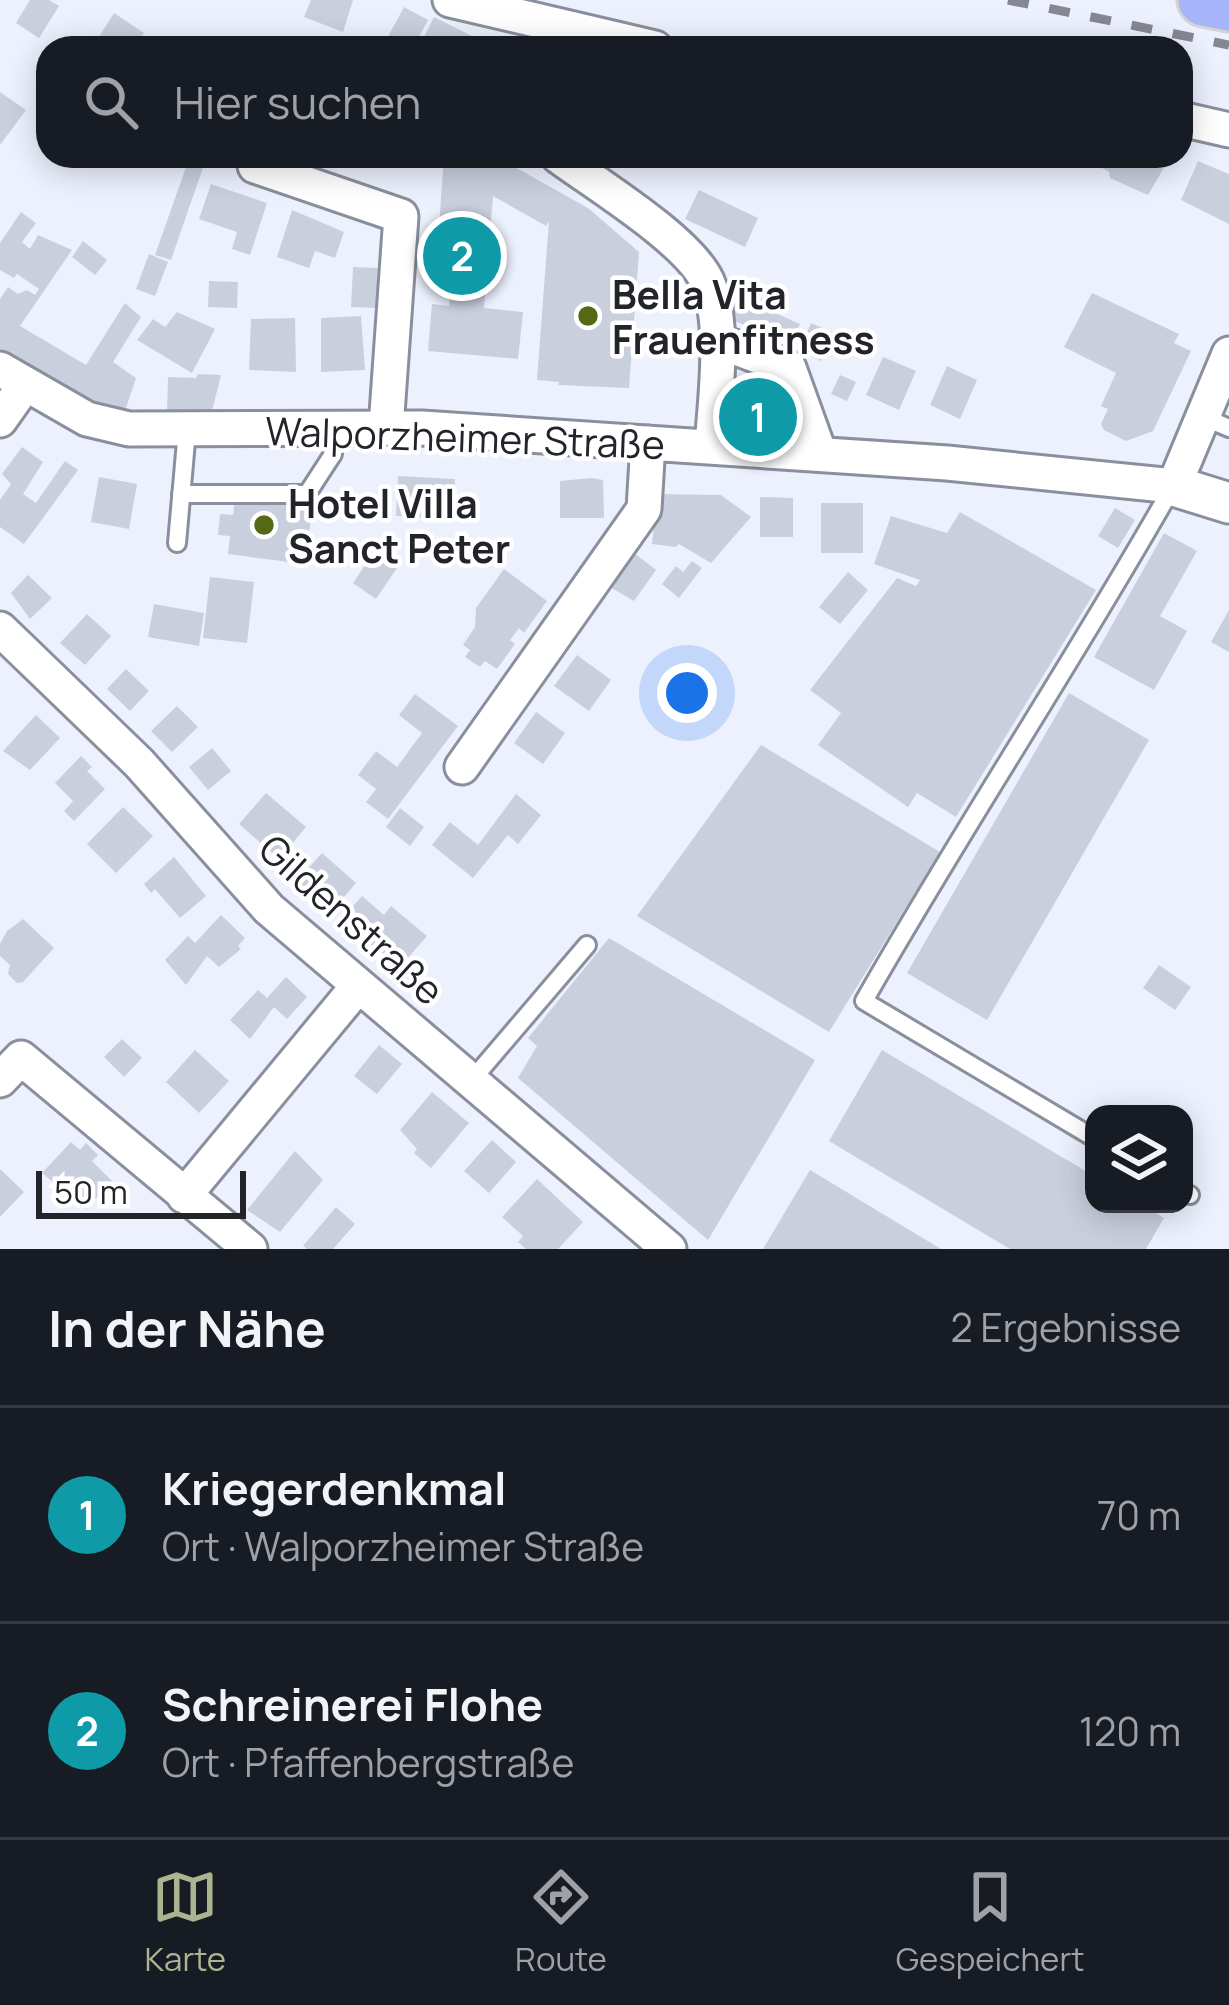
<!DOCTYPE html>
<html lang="de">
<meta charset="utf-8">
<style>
:root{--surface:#171b24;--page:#242831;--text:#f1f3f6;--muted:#9ea1a6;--line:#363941;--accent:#abb490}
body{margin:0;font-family:Manrope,sans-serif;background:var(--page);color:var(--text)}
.controls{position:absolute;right:36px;bottom:36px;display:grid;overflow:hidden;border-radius:24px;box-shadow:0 6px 30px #0003}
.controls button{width:108px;height:108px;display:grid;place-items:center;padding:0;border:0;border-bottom:3px solid var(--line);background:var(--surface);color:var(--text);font:60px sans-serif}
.scale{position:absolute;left:36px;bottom:30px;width:210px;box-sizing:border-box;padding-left:12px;border:6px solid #22242a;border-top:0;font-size:33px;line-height:42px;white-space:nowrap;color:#22242a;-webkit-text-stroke:9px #fff;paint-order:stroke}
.you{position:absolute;left:687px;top:693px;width:42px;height:42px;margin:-30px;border:9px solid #fff;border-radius:50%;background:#1a73e8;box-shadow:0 0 0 18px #1a73e833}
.badge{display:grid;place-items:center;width:78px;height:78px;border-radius:50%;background:var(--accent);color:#fff;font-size:39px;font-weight:700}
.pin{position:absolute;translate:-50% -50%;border:6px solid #fff;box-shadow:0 3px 12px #0006}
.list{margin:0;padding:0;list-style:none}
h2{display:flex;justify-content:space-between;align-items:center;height:156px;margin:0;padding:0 48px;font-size:51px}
h2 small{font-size:39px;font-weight:400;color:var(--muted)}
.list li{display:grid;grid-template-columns:78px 1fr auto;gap:36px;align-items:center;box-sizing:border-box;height:216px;padding:0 48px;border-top:3px solid var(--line)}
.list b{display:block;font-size:45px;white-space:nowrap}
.list p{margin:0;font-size:39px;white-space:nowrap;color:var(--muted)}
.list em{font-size:39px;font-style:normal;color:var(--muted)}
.icon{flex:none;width:66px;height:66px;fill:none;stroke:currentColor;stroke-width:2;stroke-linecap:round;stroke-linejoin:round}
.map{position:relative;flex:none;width:1229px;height:1249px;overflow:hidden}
.search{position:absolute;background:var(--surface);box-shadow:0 6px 30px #0003;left:36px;right:36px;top:36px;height:132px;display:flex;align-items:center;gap:30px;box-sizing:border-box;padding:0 42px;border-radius:36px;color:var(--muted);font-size:45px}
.sheet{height:588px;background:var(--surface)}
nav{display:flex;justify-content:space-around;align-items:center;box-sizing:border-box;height:168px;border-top:3px solid var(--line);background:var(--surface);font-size:33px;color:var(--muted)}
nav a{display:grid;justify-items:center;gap:6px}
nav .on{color:var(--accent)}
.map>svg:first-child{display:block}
.building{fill:#cacfde}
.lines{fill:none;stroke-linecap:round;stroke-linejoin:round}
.service-casing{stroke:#8a8f9d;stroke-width:22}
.minor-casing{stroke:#8a8f9d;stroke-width:39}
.tertiary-casing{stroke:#8a8f9d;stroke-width:45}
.primary-casing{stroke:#d3d3d4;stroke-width:57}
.service{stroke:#fff;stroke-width:16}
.minor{stroke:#fff;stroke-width:33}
.tertiary{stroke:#fff;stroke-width:39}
.primary{stroke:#a6b4f9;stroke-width:51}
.rail{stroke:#858892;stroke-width:9;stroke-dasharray:21 21;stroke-linecap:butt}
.poi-dot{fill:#556814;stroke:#fff;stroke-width:4.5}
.labels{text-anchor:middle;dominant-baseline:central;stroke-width:9;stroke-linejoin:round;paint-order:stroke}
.poi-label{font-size:39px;font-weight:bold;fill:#22242a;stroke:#fff;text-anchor:start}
.street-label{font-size:39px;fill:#22242a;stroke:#fff}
</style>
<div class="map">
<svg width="1229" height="1249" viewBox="0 0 1229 1249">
<rect width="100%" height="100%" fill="#edf1fe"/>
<path class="building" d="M 30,0 L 49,0 L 59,6 L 39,38 L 16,23 Z
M 311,0 L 353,0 L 343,32 L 304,17 Z
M 404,7 L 428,20 L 413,48 L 392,48 L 384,44 Z
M 114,13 L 144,33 L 135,48 L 92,48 Z
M 434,17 L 496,48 L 419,47 Z
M 0,92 L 26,110 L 0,145 Z
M 190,156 L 207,156 L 171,260 L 155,255 Z
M 444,156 L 495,156 L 588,208 L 639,252 L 629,388 L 558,385 L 559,382 L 537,380 L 549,221 L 546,226 L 493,196 L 484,308 L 523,312 L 518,359 L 428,351 L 432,304 L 449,306 L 451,284 L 435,283 Z
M 1103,156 L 1164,156 L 1169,159 L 1148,195 L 1110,178 L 1109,172 L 1097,165 Z
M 1198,161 L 1229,174 L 1229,224 L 1181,200 Z
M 211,184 L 267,203 L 250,255 L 232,249 L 237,232 L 199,219 Z
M 699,190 L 758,218 L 745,247 L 685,219 Z
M 292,210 L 344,232 L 335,258 L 315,251 L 309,268 L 277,257 Z
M 21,212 L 36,223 L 22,242 L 30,249 L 38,235 L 72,250 L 20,326 L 86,365 L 125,303 L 141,317 L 113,362 L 136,378 L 125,411 L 109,410 L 46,380 L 0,349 L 0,299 L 8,287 L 18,294 L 27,290 L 35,295 L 39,289 L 17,274 L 14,278 L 0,270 L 0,243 Z
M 83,241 L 107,260 L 95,275 L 72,257 Z
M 149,254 L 168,262 L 155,296 L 136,289 Z
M 353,267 L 378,268 L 376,308 L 351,307 Z
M 209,281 L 238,282 L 237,308 L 208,307 Z
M 737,288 L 778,306 L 775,313 L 800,324 L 791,344 L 725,317 Z
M 1092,293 L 1179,334 L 1174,343 L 1191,351 L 1153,431 L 1126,441 L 1104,430 L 1101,424 L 1108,409 L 1101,406 L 1116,373 L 1064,347 Z
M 177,312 L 215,329 L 192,373 L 137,340 L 153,319 L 165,327 Z
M 361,316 L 365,370 L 321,372 L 321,318 Z
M 295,318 L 296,372 L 249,370 L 251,319 Z
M 811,323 L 834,333 L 821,361 L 799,351 Z
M 883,357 L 916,371 L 899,410 L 866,395 Z
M 947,366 L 977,380 L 960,419 L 930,405 Z
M 198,374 L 221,375 L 211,415 L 167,413 L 168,377 L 196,378 Z
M 840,375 L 856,382 L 847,401 L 831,394 Z
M 22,447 L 43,462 L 23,494 L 36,503 L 65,461 L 78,470 L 24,544 L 0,527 L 0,500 L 11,484 L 2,474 Z
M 398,476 L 455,479 L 453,519 L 396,516 Z
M 99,477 L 137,484 L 129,529 L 91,522 Z
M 592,478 L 603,480 L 604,518 L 560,518 L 560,481 Z
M 657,494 L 721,495 L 751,517 L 711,563 L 679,544 L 676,547 L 652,544 Z
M 760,497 L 793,498 L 793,537 L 760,537 Z
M 235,498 L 312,509 L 305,564 L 228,554 L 230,536 L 218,535 L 220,514 L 233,515 Z
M 821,503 L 863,503 L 863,553 L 821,553 Z
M 1115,508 L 1135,520 L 1118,548 L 1098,536 Z
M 960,512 L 1096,590 L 956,817 L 917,793 L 908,807 L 818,745 L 841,713 L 810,690 L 897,578 L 916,586 L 920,580 L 874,564 L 891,516 L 947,533 Z
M 1164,533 L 1197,551 L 1160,616 L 1187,631 L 1154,690 L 1094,657 Z
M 374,552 L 397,568 L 376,599 L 353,583 Z
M 634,553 L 656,570 L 634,601 L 610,587 Z
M 692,561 L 702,568 L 679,598 L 662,584 L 676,566 L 683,572 Z
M 504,569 L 547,601 L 524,633 L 519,628 L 510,640 L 515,644 L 497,669 L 485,661 L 480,667 L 465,657 L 470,650 L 463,645 L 475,627 L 476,608 Z
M 848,572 L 868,590 L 840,624 L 819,607 Z
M 28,575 L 52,598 L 30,619 L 11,593 Z
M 210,577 L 254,582 L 247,643 L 203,638 Z
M 154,604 L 204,613 L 199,646 L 148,637 Z
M 1229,610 L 1229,652 L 1211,642 Z
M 87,614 L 111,636 L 85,665 L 60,643 Z
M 577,655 L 611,680 L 589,711 L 554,686 Z
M 126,669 L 149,691 L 130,711 L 107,689 Z
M 1069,693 L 1149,740 L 987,1020 L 907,973 Z
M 415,694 L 458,726 L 388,819 L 366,802 L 376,789 L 358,775 L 376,751 L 397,767 L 422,733 L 399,715 Z
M 177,706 L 198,727 L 172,752 L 151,731 Z
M 536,712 L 565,733 L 543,764 L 514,743 Z
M 36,715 L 60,738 L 30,770 L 3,751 Z
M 761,745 L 940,852 L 829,1032 L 637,916 Z
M 212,748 L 231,771 L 208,790 L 189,767 Z
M 81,756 L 92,767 L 87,771 L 105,789 L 74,821 L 64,811 L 73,801 L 55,783 Z
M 266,793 L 306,827 L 279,859 L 239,824 Z
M 516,794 L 541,815 L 518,844 L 508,835 L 473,878 L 432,845 L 450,822 L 478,845 Z
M 123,807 L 153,836 L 116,873 L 87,844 Z
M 400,808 L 424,827 L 410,846 L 386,827 Z
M 322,853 L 356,883 L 331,912 L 297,881 Z
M 174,857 L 206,896 L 180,918 L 155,889 L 151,893 L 144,884 Z
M 362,896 L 384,915 L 391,906 L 427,936 L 399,968 L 341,920 Z
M 221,915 L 245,938 L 238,946 L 241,949 L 219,967 L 207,956 L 186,985 L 165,960 L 188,936 L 195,943 Z
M 23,919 L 54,948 L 23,982 L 17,983 L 8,974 L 10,965 L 0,956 L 0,944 L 7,931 Z
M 609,938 L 815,1060 L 708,1240 L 518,1078 L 537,1046 L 528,1038 Z
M 1159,965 L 1191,987 L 1175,1010 L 1143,988 Z
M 286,977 L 307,997 L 287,1019 L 274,1007 L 250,1039 L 230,1020 L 258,990 L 267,998 Z
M 122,1039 L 142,1058 L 124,1077 L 104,1057 Z
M 379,1045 L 402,1064 L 377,1094 L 354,1076 Z
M 195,1050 L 229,1081 L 199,1113 L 166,1082 Z
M 882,1050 L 1094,1176 L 1094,1204 L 1141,1204 L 1164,1218 L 1146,1249 L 1010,1249 L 829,1141 Z
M 432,1092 L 469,1123 L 431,1168 L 414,1153 L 417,1149 L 400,1130 Z
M 492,1140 L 516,1162 L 489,1193 L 464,1171 Z
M 71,1142 L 80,1150 L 86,1143 L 98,1155 L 92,1161 L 112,1181 L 86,1209 L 42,1173 Z
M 295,1151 L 323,1180 L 280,1232 L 247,1210 Z
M 0,1169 L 24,1192 L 0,1217 Z
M 810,1170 L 941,1249 L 763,1249 Z
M 537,1179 L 583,1222 L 558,1249 L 526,1249 L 518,1242 L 523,1236 L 502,1217 Z
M 336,1207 L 355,1224 L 333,1249 L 307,1249 L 303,1246 Z"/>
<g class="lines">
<defs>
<path id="service" d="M 1203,417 L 1229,428
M 181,494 L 307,494 L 333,454 L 335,428
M 177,543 L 187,430
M 471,1081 L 587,945
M 1094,1138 L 864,1001 C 963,827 1074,661 1173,486
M 1184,1192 L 1190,1195"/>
<path id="minor" d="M 450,0 L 655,48
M 1181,119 L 1229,130
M 558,156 C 596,184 688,240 707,281 C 726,323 715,401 712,447
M 255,166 L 401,216 L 386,428
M 718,341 L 789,368 L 820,454
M 0,369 L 87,419 L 129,429 L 422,428 L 947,463 L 1174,486 L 1229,354
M 0,420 L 24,386
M 0,629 L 139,763 L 269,909 L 669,1249
M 462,767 L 644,509 L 648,443
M 0,1080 L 21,1058 L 250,1249
M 184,1196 L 358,986"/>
<path id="tertiary" d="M 1174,486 L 1229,503"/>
<path id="primary" d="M 1204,0 L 1229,5"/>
</defs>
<use href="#service" class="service-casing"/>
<use href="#minor" class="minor-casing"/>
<use href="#tertiary" class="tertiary-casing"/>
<use href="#primary" class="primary-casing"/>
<use href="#service" class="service"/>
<use href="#minor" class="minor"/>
<use href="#tertiary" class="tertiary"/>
<use href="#primary" class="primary"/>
<path class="rail" d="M 1008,0 L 1229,45"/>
</g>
<g class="poi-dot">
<circle cx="588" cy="316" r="12"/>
<circle cx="264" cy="525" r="12"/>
</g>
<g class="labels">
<g class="poi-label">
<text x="612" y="294">Bella Vita<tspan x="612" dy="45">Frauenfitness</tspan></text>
<text x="288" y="503">Hotel Villa<tspan x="288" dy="45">Sanct Peter</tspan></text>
</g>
<g class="street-label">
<text transform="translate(465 437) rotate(2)">Walporzheimer Straße</text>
<text transform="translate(352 919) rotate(42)">Gildenstraße</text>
</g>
</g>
</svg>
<div class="controls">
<button><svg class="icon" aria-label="layers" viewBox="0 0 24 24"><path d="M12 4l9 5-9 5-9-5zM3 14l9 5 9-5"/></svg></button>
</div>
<div class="scale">50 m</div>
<div class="you"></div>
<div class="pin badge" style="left:758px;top:417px;background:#0f9aa8">1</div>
<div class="pin badge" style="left:462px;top:256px;background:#0f9aa8">2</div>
<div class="search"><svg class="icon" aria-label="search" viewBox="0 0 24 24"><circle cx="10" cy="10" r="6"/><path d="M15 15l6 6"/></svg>Hier suchen</div>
</div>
<section class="sheet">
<h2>In der Nähe<small>2 Ergebnisse</small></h2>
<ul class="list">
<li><span class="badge" style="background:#0f9aa8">1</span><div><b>Kriegerdenkmal</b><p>Ort · Walporzheimer Straße</p></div><em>70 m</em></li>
<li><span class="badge" style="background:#0f9aa8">2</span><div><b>Schreinerei Flohe</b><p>Ort · Pfaffenbergstraße</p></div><em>120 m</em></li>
</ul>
</section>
<nav>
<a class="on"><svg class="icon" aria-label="map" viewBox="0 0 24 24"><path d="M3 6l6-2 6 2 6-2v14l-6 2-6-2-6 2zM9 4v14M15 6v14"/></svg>Karte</a>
<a><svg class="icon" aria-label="directions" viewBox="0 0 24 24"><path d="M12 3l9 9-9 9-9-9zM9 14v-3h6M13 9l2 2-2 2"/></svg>Route</a>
<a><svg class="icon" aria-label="saved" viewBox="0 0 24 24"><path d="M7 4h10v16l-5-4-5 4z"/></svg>Gespeichert</a>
</nav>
